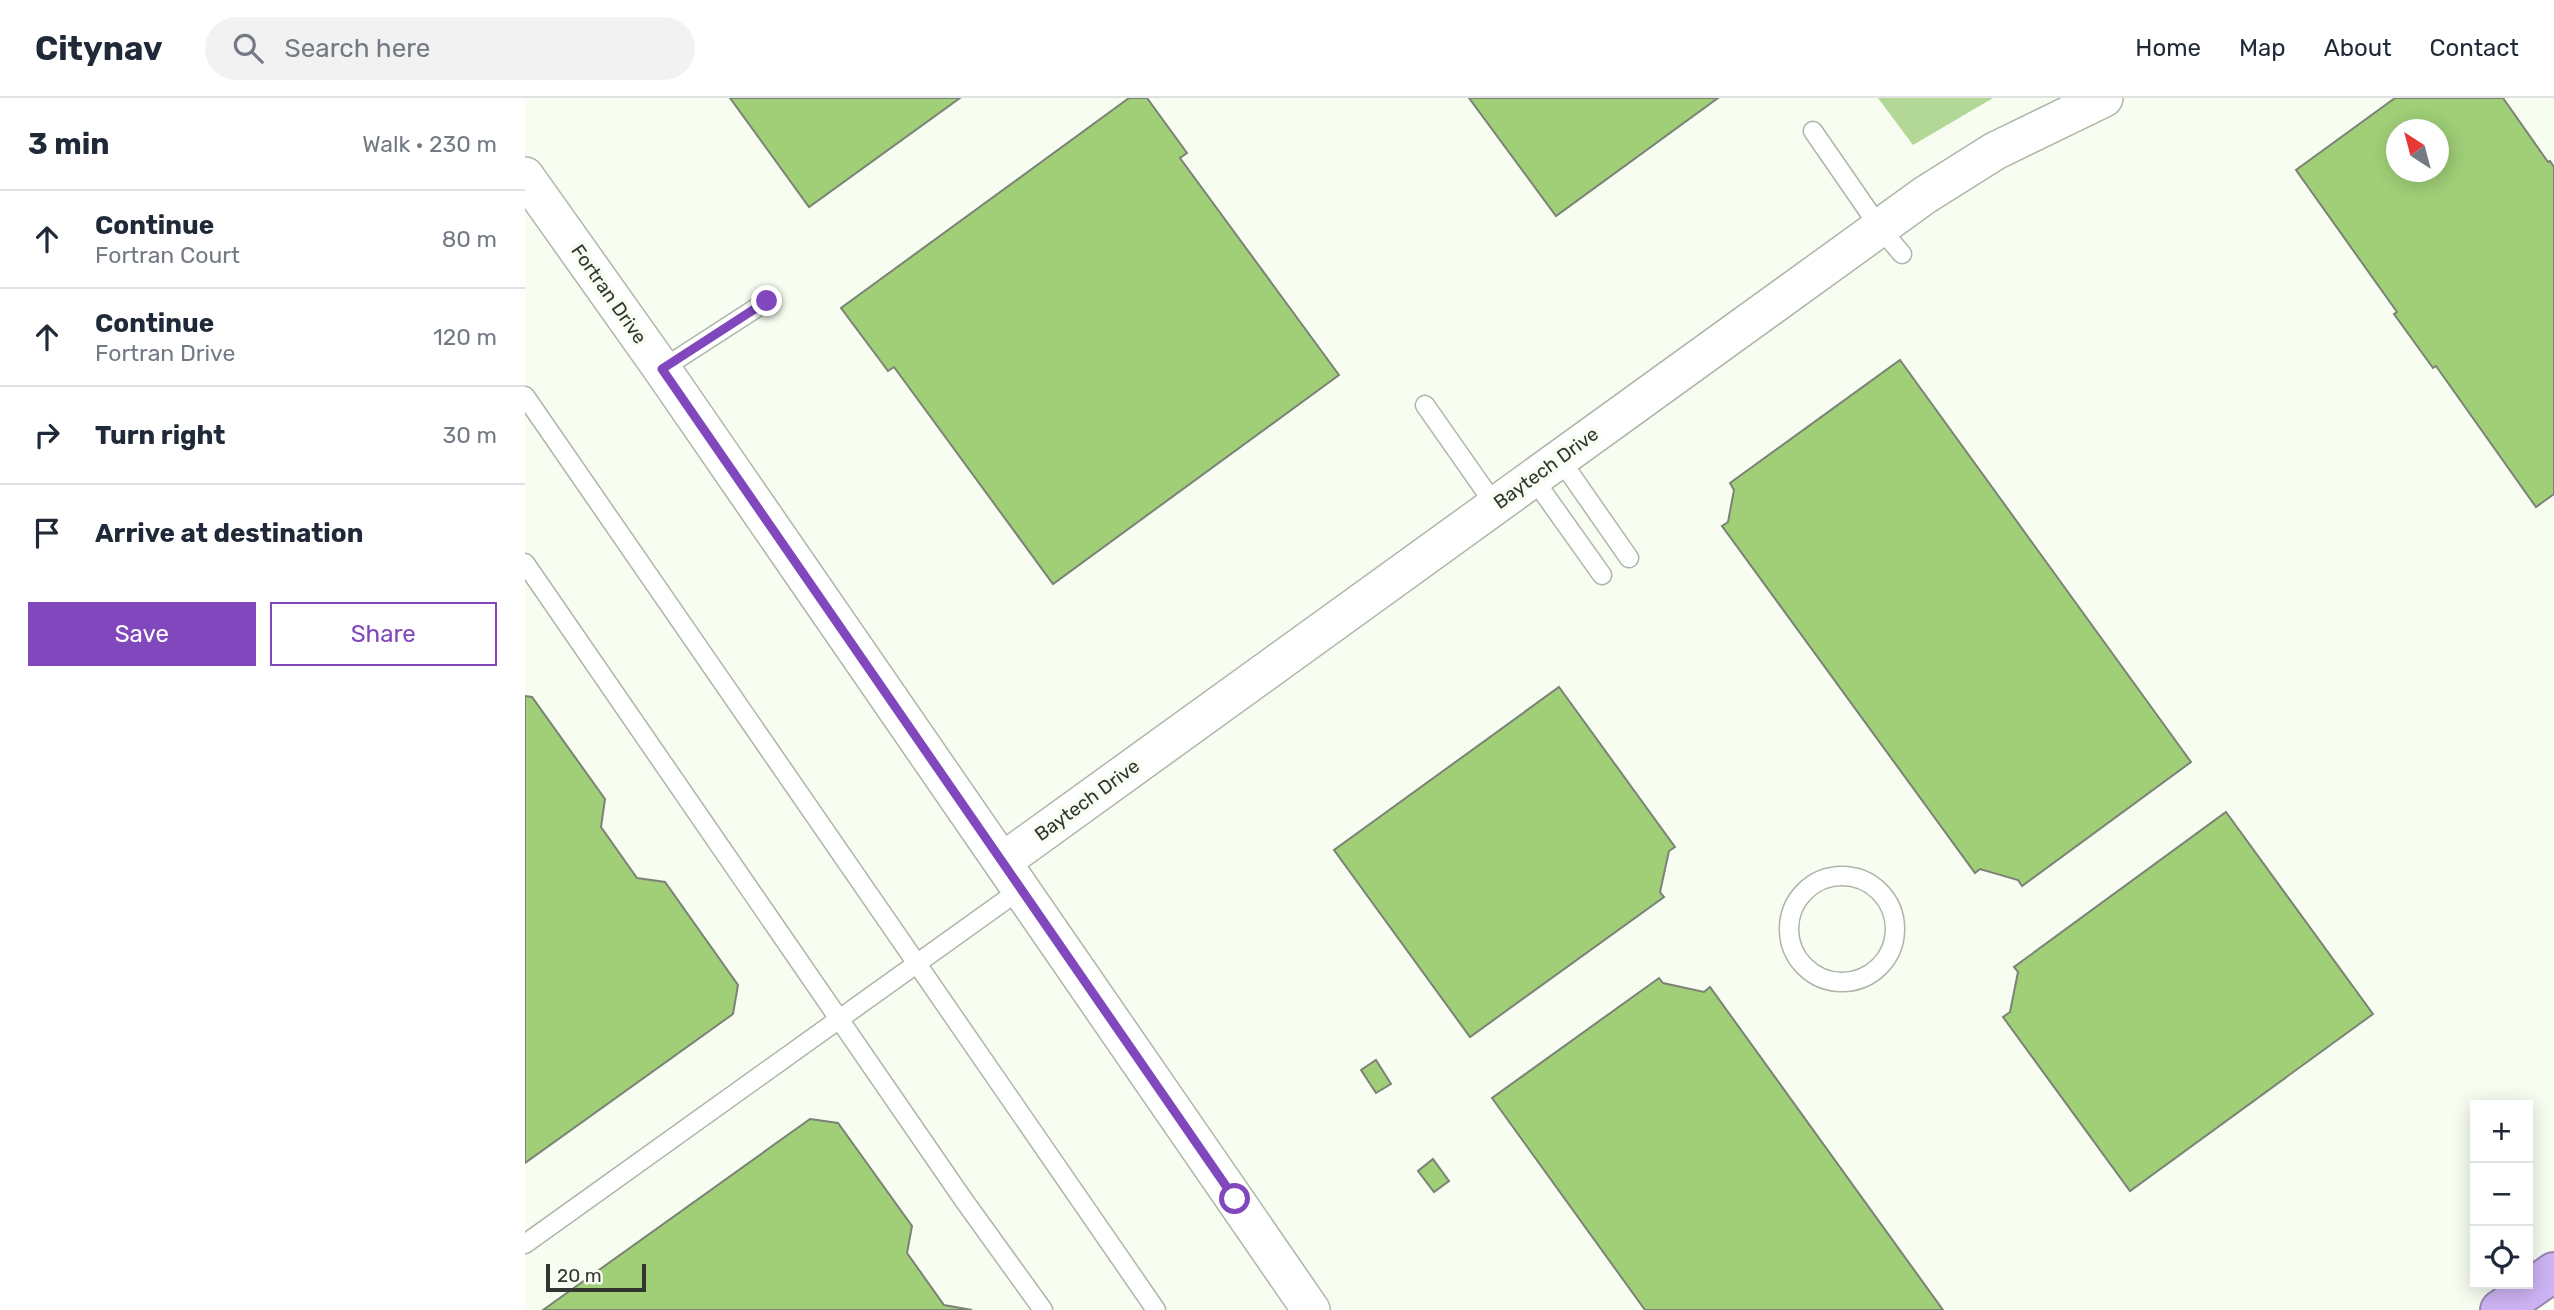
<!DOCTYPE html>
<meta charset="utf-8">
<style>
:root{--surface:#fff;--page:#f2f2f3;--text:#1f2937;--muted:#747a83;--line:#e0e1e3;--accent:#8148be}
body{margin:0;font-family:Rubik,sans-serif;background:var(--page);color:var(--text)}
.controls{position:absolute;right:21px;bottom:21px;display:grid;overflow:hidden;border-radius:0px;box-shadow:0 4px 18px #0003}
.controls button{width:63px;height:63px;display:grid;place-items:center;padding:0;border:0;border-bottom:2px solid var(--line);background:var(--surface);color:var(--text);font:35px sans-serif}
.compass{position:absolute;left:1861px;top:21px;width:63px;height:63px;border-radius:50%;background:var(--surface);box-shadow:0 4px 18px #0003;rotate:324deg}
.scale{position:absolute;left:21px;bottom:18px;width:100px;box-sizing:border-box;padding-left:7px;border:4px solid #323530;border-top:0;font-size:19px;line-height:24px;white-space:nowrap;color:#323530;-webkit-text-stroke:5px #f7fef1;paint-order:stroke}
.stop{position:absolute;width:21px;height:21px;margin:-16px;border:5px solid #8148be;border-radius:50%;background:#fff}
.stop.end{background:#8148be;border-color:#fff;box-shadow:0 2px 7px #0008}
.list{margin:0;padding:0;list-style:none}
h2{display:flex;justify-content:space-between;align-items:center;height:91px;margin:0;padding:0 28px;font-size:30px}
h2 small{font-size:23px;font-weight:400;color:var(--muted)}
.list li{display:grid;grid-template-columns:46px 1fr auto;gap:21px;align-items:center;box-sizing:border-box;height:98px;padding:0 28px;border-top:2px solid var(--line)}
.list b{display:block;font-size:26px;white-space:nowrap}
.list p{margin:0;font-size:23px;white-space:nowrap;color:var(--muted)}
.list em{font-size:23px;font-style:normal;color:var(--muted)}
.actions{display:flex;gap:14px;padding:21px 28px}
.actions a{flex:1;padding:16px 0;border:2px solid var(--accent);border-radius:0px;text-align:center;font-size:24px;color:var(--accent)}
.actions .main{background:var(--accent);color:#fff}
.icon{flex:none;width:38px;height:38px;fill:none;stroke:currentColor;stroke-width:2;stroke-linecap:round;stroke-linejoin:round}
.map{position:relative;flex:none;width:2029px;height:1212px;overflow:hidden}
header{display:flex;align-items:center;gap:42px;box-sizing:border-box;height:98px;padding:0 35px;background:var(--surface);border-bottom:2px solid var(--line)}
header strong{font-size:33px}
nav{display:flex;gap:38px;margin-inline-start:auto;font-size:24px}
.search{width:490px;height:63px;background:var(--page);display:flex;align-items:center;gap:18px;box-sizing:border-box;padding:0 24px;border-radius:38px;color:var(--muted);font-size:26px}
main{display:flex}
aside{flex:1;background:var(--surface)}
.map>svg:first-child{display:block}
.green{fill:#b3d797}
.building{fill:#a0cf77;stroke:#7b8276;stroke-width:2;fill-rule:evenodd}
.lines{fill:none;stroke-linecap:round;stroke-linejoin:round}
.service-casing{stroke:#aeb5a9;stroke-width:21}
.minor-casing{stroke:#aeb5a9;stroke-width:40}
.motorway-casing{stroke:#9787af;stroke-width:42}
.service{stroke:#fff;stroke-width:18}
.minor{stroke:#fff;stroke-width:37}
.motorway{stroke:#cdb3f3;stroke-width:38}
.route{stroke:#8148be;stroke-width:9}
.labels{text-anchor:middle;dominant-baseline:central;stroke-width:7;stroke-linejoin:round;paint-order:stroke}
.street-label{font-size:19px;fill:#323530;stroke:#f7fef1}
</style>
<header>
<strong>Citynav</strong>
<div class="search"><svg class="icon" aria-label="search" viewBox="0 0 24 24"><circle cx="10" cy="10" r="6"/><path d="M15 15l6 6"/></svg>Search here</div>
<nav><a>Home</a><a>Map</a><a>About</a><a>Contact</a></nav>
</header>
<main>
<aside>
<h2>3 min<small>Walk · 230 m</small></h2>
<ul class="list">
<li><svg class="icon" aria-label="ahead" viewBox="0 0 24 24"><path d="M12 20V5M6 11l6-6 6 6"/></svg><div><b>Continue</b><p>Fortran Court</p></div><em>80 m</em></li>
<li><svg class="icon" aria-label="ahead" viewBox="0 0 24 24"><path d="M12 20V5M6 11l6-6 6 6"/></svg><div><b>Continue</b><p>Fortran Drive</p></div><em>120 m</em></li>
<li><svg class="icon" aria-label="right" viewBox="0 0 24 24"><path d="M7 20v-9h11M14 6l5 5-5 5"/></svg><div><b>Turn right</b></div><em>30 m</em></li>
<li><svg class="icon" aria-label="arrive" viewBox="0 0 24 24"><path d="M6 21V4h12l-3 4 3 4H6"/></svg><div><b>Arrive at destination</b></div></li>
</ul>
<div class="actions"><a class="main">Save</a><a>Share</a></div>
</aside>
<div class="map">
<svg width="2029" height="1212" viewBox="0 0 2029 1212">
<rect width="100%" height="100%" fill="#f7fef1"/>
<path class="green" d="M 1353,0 L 1468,0 L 1388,47 Z"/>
<path class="building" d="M 205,0 L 435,0 L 284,109 Z
M 604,0 L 622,0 L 662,55 L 655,60 L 814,277 L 528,486 L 369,269 L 363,273 L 316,210 Z
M 944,0 L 1193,0 L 1031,118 Z
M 1870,0 L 1978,0 L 2023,64 L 2025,63 L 2029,69 L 2029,396 L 2011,409 L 1911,268 L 1908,270 L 1869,216 L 1872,214 L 1771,72 ZM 1871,32 L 1913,32 L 1913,74 L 1871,74 Z
M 1375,262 L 1666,664 L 1497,788 L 1493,782 L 1455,771 L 1450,775 L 1197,428 L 1203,424 L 1209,392 L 1205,385 Z
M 1034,589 L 1150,749 L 1144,753 L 1135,794 L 1139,799 L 945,939 L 809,752 Z
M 0,598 L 7,599 L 80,701 L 76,729 L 112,780 L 140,784 L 213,887 L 208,916 L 0,1065 Z
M 1701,714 L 1848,916 L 1605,1093 L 1478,919 L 1485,914 L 1493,874 L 1489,869 Z
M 1134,880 L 1138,885 L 1179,894 L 1185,889 L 1418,1212 L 1120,1212 L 967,1000 Z
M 851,962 L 866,986 L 851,995 L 836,972 Z
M 285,1021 L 313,1025 L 387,1128 L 382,1155 L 419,1207 L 447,1212 L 18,1212 Z
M 908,1061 L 924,1083 L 909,1094 L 893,1073 Z"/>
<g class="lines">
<defs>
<path id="service" d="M 1288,33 L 1355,130 L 1377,156
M 137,271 L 242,203
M 0,298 L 631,1212
M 900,307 L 970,407
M 1035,361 L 1104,460
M 1008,380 L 1077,477
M 0,465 L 438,1101 L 518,1212
M1264 831a53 53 0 1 1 106 0a53 53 0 1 1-106 0Z
M 0,1146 L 496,791"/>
<path id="minor" d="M 0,78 L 137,271 L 786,1212
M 477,764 L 1400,97 L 1470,53 L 1579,0"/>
<path id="motorway" d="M 1975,1212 L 2029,1174"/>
</defs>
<use href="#service" class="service-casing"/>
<use href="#minor" class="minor-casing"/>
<use href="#motorway" class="motorway-casing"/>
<use href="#service" class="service"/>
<use href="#minor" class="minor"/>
<use href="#motorway" class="motorway"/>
</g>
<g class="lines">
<path class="route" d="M 242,203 L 137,271 L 710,1101"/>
</g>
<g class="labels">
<g class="street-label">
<text transform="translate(84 196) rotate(55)">Fortran Drive</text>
<text transform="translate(1021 370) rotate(-36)">Baytech Drive</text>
<text transform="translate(562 702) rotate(-36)">Baytech Drive</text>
</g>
</g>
</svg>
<div class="controls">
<button>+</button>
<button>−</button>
<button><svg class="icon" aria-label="locate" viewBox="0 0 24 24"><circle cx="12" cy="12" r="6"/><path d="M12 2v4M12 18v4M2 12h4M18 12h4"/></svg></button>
</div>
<svg class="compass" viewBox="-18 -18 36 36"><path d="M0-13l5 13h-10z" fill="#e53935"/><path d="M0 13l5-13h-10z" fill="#747a83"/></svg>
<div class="scale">20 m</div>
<div class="stop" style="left:710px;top:1101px"></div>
<div class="stop end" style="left:242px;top:203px"></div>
</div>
</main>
